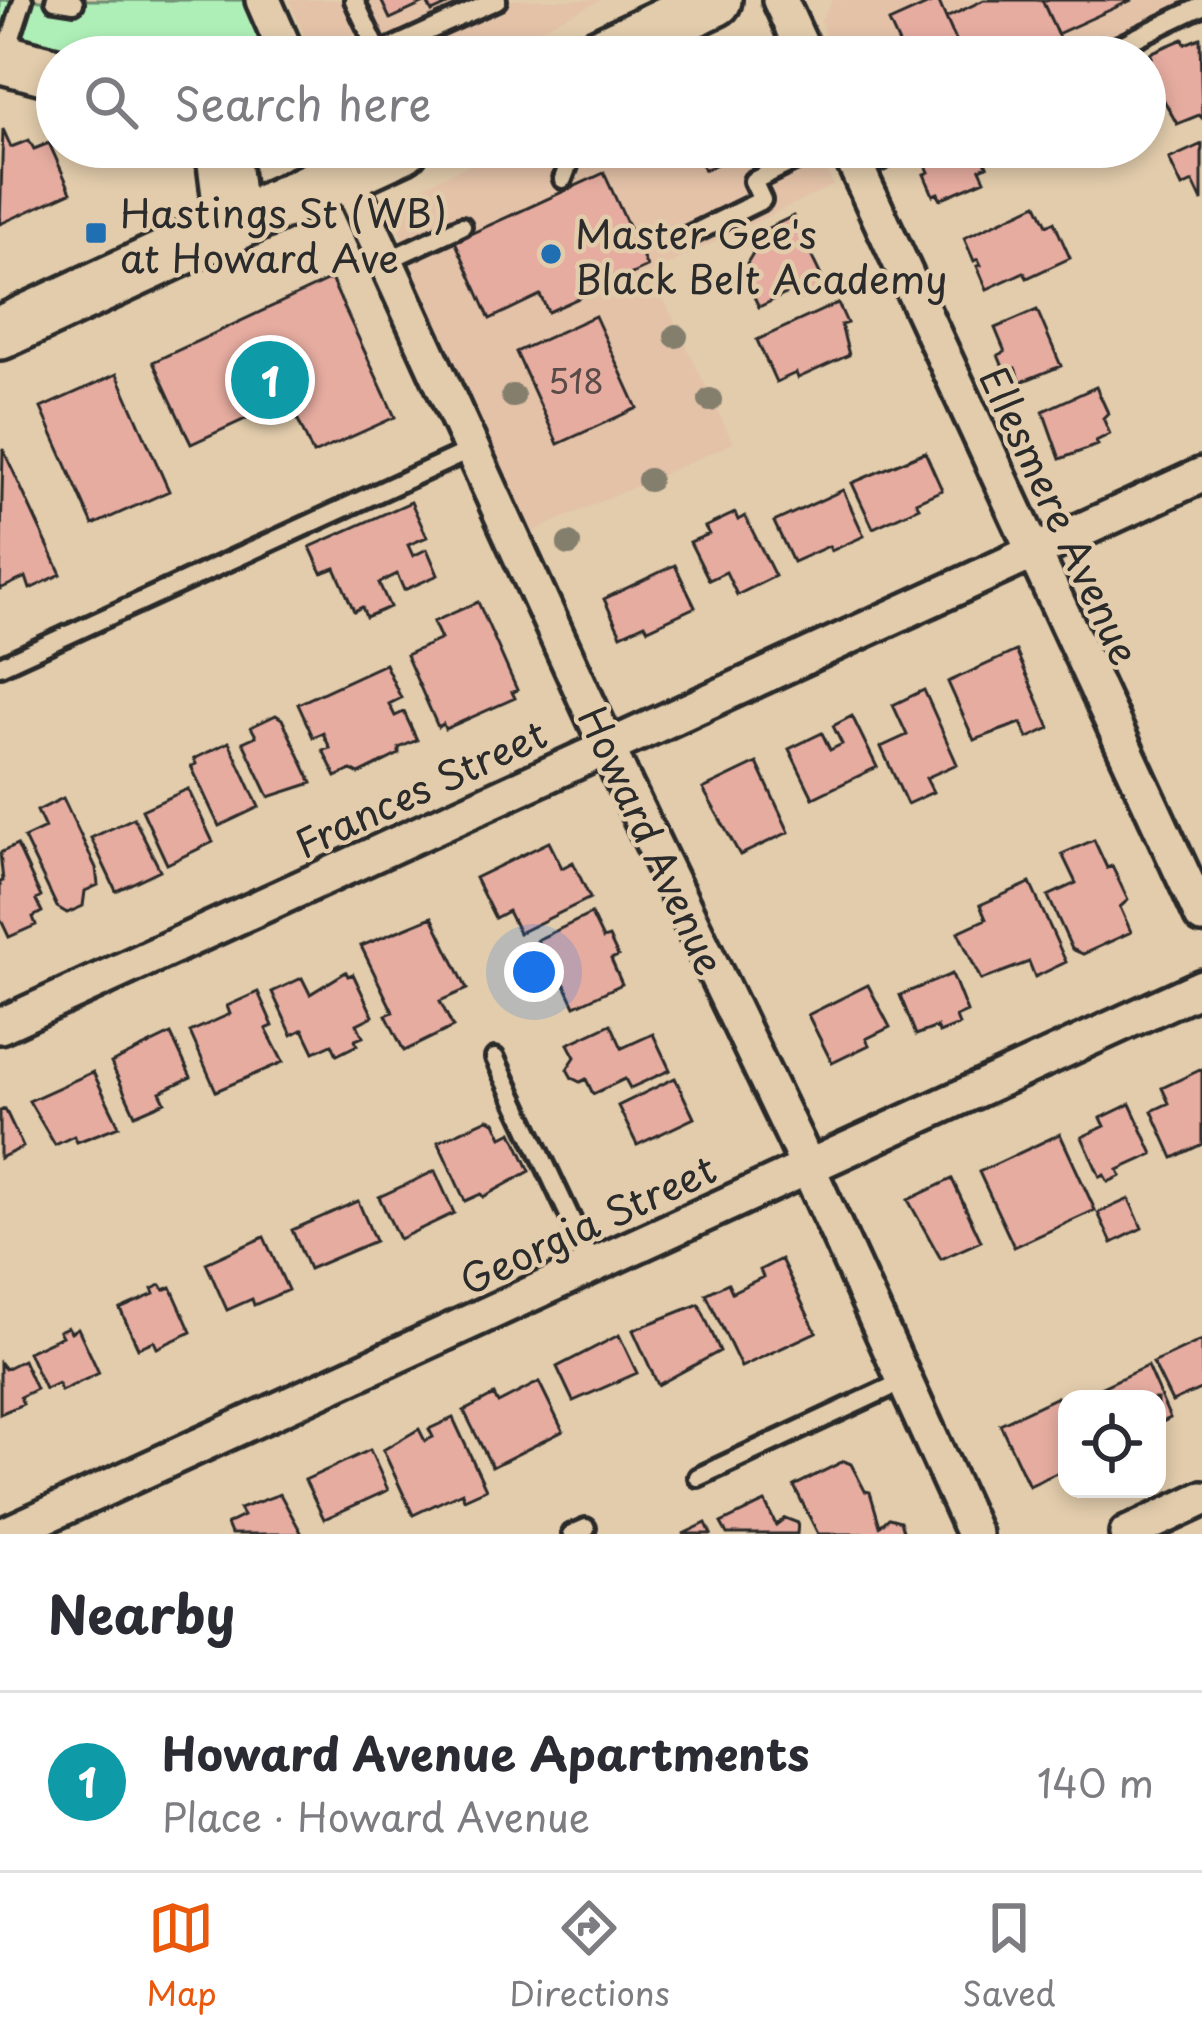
<!DOCTYPE html>
<meta charset="utf-8">
<style>
:root{--surface:#fff;--page:#f2f2f3;--text:#2b2b33;--muted:#7c7c81;--line:#e1e1e2;--accent:#ea580c}
body{margin:0;font-family:"Playpen Sans",sans-serif;background:var(--page);color:var(--text)}
.controls{position:absolute;right:36px;bottom:36px;display:grid;overflow:hidden;border-radius:24px;box-shadow:0 6px 18px #0003}
.controls button{width:108px;height:108px;display:grid;place-items:center;padding:0;border:0;border-bottom:3px solid var(--line);background:var(--surface);color:var(--text);font:60px sans-serif}
.you{position:absolute;left:534px;top:972px;width:42px;height:42px;margin:-30px;border:9px solid #fff;border-radius:50%;background:#1a73e8;box-shadow:0 0 0 18px #1a73e833}
.badge{display:grid;place-items:center;width:78px;height:78px;border-radius:50%;background:var(--accent);color:#fff;font-size:39px;font-weight:700}
.pin{position:absolute;translate:-50% -50%;border:6px solid #fff;box-shadow:0 3px 12px #0006}
.list{margin:0;padding:0;list-style:none}
h2{display:flex;justify-content:space-between;align-items:center;height:156px;margin:0;padding:0 48px;font-size:51px}
h2 small{font-size:39px;font-weight:400;color:var(--muted)}
.list li{display:grid;grid-template-columns:78px 1fr auto;gap:36px;align-items:center;box-sizing:border-box;height:180px;padding:0 48px;border-top:3px solid var(--line)}
.list b{display:block;font-size:45px;white-space:nowrap}
.list p{margin:0;font-size:39px;white-space:nowrap;color:var(--muted)}
.list em{font-size:39px;font-style:normal;color:var(--muted)}
.icon{flex:none;width:66px;height:66px;fill:none;stroke:currentColor;stroke-width:2;stroke-linecap:round;stroke-linejoin:round}
.map{position:relative;flex:none;width:1202px;height:1534px;overflow:hidden}
.search{position:absolute;background:var(--surface);box-shadow:0 6px 18px #0003;left:36px;right:36px;top:36px;height:132px;display:flex;align-items:center;gap:30px;box-sizing:border-box;padding:0 42px;border-radius:66px;color:var(--muted);font-size:45px}
.sheet{height:336px;background:var(--surface)}
nav{display:flex;justify-content:space-around;align-items:center;box-sizing:border-box;height:168px;border-top:3px solid var(--line);background:var(--surface);font-size:33px;color:var(--muted)}
nav a{display:grid;justify-items:center;gap:6px}
nav .on{color:var(--accent)}
.map>svg:first-child{display:block}
.built{fill:#e3c2a8}
.green{fill:#aeefb7;stroke:#6c8d71;stroke-width:3}
.building{fill:#e6aca0;stroke:#2b2b2b;stroke-width:3}
.lines{fill:none;stroke-linecap:round;stroke-linejoin:round}
.lane-casing{stroke:#2b2b2b;stroke-width:26}
.street-casing{stroke:#2b2b2b;stroke-width:42}
.secondary-casing{stroke:#2b2b2b;stroke-width:57}
.primary-casing{stroke:#2b2b2b;stroke-width:60}
.lane{stroke:#e2ccac;stroke-width:16}
.street{stroke:#e2ccac;stroke-width:33}
.secondary{stroke:#e2ccac;stroke-width:48}
.primary{stroke:#e2ccac;stroke-width:51}
.tree{fill:#847e6d}
.poi-dot{fill:#1f6fb2;stroke:#e2ccac;stroke-width:4.5}
.labels{text-anchor:middle;dominant-baseline:central;stroke-width:9;stroke-linejoin:round;paint-order:stroke}
.number-label{font-size:33px;fill:#5a4b48}
.poi-label{font-size:39px;fill:#2b2b2b;stroke:#e2ccac;text-anchor:start}
.street-label{font-size:39px;fill:#2b2b2b;stroke:#e2ccac}
</style>
<div class="map">
<svg width="1202" height="1534" viewBox="0 0 1202 1534">
<rect width="100%" height="100%" fill="#e2ccac"/>
<filter id="ink" filterUnits="userSpaceOnUse"><feTurbulence type="fractalNoise" baseFrequency=".00833" numOctaves="2"/><feDisplacementMap in="SourceGraphic" scale="24" xChannelSelector="R" yChannelSelector="G"/><feConvolveMatrix kernelMatrix="1 2 1 2 8 2 1 2 1" color-interpolation-filters="sRGB"/></filter>
<g filter="url(#ink)">
<path class="built" d="M 289,0 L 601,0 L 481,57 L 314,57 Z
M 833,0 L 1202,0 L 1096,57 L 831,57 L 821,20 Z
M 745,39 L 758,42 L 773,57 L 702,57 Z
M 506,147 L 816,147 L 833,185 L 651,273 L 733,443 L 523,536 L 451,377 L 398,225 L 397,213 L 409,193 Z"/>
<path class="green" d="M 0,0 L 243,0 C 252,18 265,37 258,57 L 100,57 L 0,30 Z"/>
<path class="building" d="M 381,0 L 458,0 L 432,12 L 427,2 L 390,19 Z
M 938,0 L 963,57 L 905,57 L 889,22 Z
M 984,0 L 1042,0 L 1061,42 L 1028,57 L 963,57 L 946,18 Z
M 1042,0 L 1132,0 L 1057,34 Z
M 1200,38 L 1202,118 L 1199,115 L 1177,124 L 1155,84 L 1146,88 L 1145,61 L 1152,57 L 1150,53 L 1183,39 L 1185,44 Z
M 3,129 L 11,147 L 29,140 L 34,149 L 49,143 L 71,192 L 0,224 Z
M 1202,144 L 1202,201 L 1193,182 L 1182,187 L 1169,159 Z
M 694,147 L 754,147 L 704,170 Z
M 964,147 L 981,152 L 987,166 L 980,169 L 985,180 L 940,199 L 938,193 L 933,195 L 924,174 L 929,172 L 925,163 Z
M 604,173 L 647,267 L 548,312 L 540,295 L 490,319 L 455,241 Z
M 1037,204 L 1047,225 L 1054,222 L 1070,258 L 1027,278 L 1024,272 L 987,289 L 977,266 L 981,265 L 978,259 L 974,261 L 964,238 Z
M 793,216 L 807,254 L 810,253 L 826,286 L 799,299 L 794,290 L 759,307 L 741,270 L 749,267 L 747,263 L 753,253 L 746,239 Z
M 331,279 L 395,417 L 313,454 L 289,399 L 191,444 L 153,362 Z
M 838,303 L 847,323 L 841,325 L 849,355 L 798,378 L 796,373 L 776,382 L 757,340 Z
M 1037,310 L 1061,366 L 1021,382 L 1015,368 L 1005,372 L 998,355 L 1005,352 L 995,328 Z
M 595,316 L 637,408 L 558,444 L 516,352 Z
M 117,374 L 169,491 L 93,525 L 41,408 Z
M 1096,387 L 1108,413 L 1103,418 L 1110,434 L 1096,441 L 1098,445 L 1060,459 L 1043,411 Z
M 3,449 L 61,574 L 30,589 L 26,577 L 0,589 Z
M 925,452 L 942,490 L 916,502 L 919,507 L 873,528 L 852,483 Z
M 843,490 L 864,536 L 831,551 L 829,546 L 793,562 L 774,522 Z
M 411,502 L 427,537 L 408,545 L 413,556 L 427,549 L 438,575 L 404,590 L 397,574 L 379,583 L 390,607 L 366,617 L 362,607 L 354,611 L 335,568 L 322,573 L 310,547 Z
M 735,513 L 738,520 L 745,516 L 775,576 L 737,595 L 726,572 L 709,580 L 690,542 L 709,534 L 705,527 Z
M 675,565 L 695,607 L 648,629 L 645,624 L 621,635 L 604,599 Z
M 478,602 L 517,690 L 512,692 L 515,698 L 445,729 L 443,724 L 438,727 L 406,655 L 441,639 L 433,622 Z
M 1016,651 L 1050,728 L 1028,738 L 1021,723 L 974,740 L 948,682 Z
M 385,664 L 401,698 L 389,704 L 395,716 L 404,712 L 417,740 L 399,748 L 399,754 L 359,774 L 351,770 L 336,777 L 323,750 L 330,748 L 323,733 L 313,737 L 298,704 Z
M 924,690 L 957,764 L 926,778 L 933,792 L 907,804 L 881,747 L 907,735 L 893,705 Z
M 276,715 L 282,719 L 312,783 L 269,797 L 243,742 L 256,736 L 251,727 Z
M 852,716 L 877,767 L 813,798 L 789,749 L 822,733 L 830,750 L 842,744 L 833,726 Z
M 229,742 L 259,807 L 219,826 L 191,766 L 196,764 L 194,759 Z
M 757,763 L 789,832 L 740,855 L 703,789 Z
M 188,789 L 213,842 L 167,864 L 142,810 Z
M 63,798 L 96,868 L 98,885 L 85,891 L 83,906 L 67,913 L 57,907 L 24,838 L 45,828 L 37,811 Z
M 134,818 L 160,870 L 116,891 L 91,838 Z
M 1094,840 L 1107,868 L 1112,866 L 1128,900 L 1120,907 L 1131,932 L 1083,954 L 1072,949 L 1048,896 L 1076,883 L 1062,854 Z
M 549,842 L 562,868 L 573,862 L 590,898 L 519,933 L 508,911 L 495,918 L 475,878 Z
M 17,845 L 41,897 L 36,900 L 42,912 L 33,917 L 36,925 L 9,937 L 0,918 L 0,882 L 3,881 L 0,853 Z
M 1030,883 L 1066,962 L 1035,977 L 1029,962 L 981,980 L 958,932 L 986,919 L 980,905 Z
M 591,914 L 603,939 L 609,937 L 618,956 L 611,959 L 622,984 L 575,1006 L 564,983 L 558,985 L 537,940 Z
M 432,917 L 467,989 L 440,1001 L 453,1027 L 404,1051 L 386,1015 L 393,1012 L 361,946 Z
M 346,972 L 348,976 L 353,974 L 373,1016 L 357,1024 L 363,1037 L 355,1040 L 357,1045 L 337,1055 L 332,1044 L 314,1052 L 303,1029 L 292,1035 L 272,992 L 302,978 L 310,994 Z
M 952,974 L 967,1012 L 956,1017 L 959,1025 L 939,1033 L 937,1027 L 916,1035 L 900,995 Z
M 868,985 L 890,1027 L 866,1039 L 869,1045 L 832,1063 L 808,1015 Z
M 258,992 L 273,1026 L 266,1029 L 283,1062 L 216,1091 L 190,1032 L 230,1014 L 227,1006 Z
M 611,1024 L 622,1048 L 653,1034 L 670,1070 L 630,1088 L 625,1079 L 593,1094 L 586,1079 L 580,1082 L 572,1078 L 567,1069 L 575,1057 L 568,1044 Z
M 171,1034 L 191,1077 L 160,1092 L 165,1102 L 135,1115 L 111,1063 Z
M 1202,1069 L 1202,1144 L 1173,1158 L 1152,1111 L 1169,1103 L 1162,1088 Z
M 93,1072 L 119,1126 L 77,1142 L 74,1136 L 55,1145 L 29,1101 Z
M 675,1078 L 694,1118 L 637,1145 L 618,1106 Z
M 1130,1104 L 1153,1154 L 1118,1170 L 1121,1176 L 1108,1182 L 1104,1175 L 1100,1177 L 1082,1137 L 1105,1126 L 1101,1118 Z
M 5,1109 L 23,1147 L 0,1158 L 0,1111 Z
M 488,1119 L 495,1122 L 502,1137 L 512,1132 L 530,1171 L 483,1197 L 481,1194 L 465,1201 L 438,1142 Z
M 1060,1134 L 1095,1210 L 1014,1247 L 979,1172 Z
M 435,1171 L 454,1213 L 399,1239 L 379,1197 Z
M 952,1179 L 981,1241 L 941,1259 L 908,1200 Z
M 1129,1199 L 1142,1228 L 1112,1243 L 1098,1213 Z
M 358,1201 L 375,1241 L 309,1269 L 292,1230 Z
M 264,1237 L 288,1290 L 254,1305 L 252,1299 L 227,1310 L 206,1263 Z
M 781,1259 L 816,1332 L 741,1367 L 706,1294 L 728,1283 L 732,1292 L 763,1277 L 760,1270 Z
M 161,1285 L 164,1290 L 171,1287 L 191,1332 L 157,1348 L 154,1341 L 138,1348 L 120,1309 L 154,1294 L 152,1289 Z
M 699,1304 L 720,1351 L 658,1385 L 633,1330 Z
M 68,1327 L 71,1332 L 78,1328 L 99,1373 L 61,1391 L 58,1383 L 45,1389 L 28,1352 L 62,1336 L 59,1331 Z
M 619,1335 L 637,1373 L 573,1401 L 557,1367 Z
M 1202,1340 L 1202,1388 L 1172,1402 L 1153,1363 Z
M 23,1360 L 36,1389 L 20,1397 L 23,1404 L 0,1414 L 0,1363 L 5,1369 Z
M 1147,1366 L 1170,1418 L 1157,1425 L 1157,1399 L 1087,1399 L 1085,1395 Z
M 539,1382 L 563,1431 L 492,1467 L 464,1411 L 494,1395 L 498,1403 Z
M 1057,1397 L 1067,1417 L 1067,1468 L 1029,1486 L 1000,1424 Z
M 453,1418 L 486,1489 L 464,1499 L 462,1492 L 413,1515 L 383,1450 L 419,1429 L 425,1441 L 433,1437 L 429,1429 Z
M 370,1450 L 388,1490 L 324,1519 L 305,1480 Z
M 844,1461 L 851,1464 L 865,1491 L 870,1492 L 880,1526 L 889,1518 L 900,1521 L 904,1534 L 818,1534 L 794,1486 Z
M 280,1494 L 302,1534 L 231,1534 L 227,1524 L 243,1516 L 239,1509 Z
M 765,1502 L 776,1525 L 785,1518 L 798,1523 L 797,1534 L 727,1534 L 721,1523 Z
M 706,1523 L 711,1534 L 683,1534 Z"/>
<g class="lines">
<defs>
<path id="lane" d="M 55,0 L 74,3
M 354,0 L 379,53
M 6,53 L 23,0
M 371,57 L 497,0
M 1096,57 L 1202,6
M 857,171 L 909,147
M 563,179 L 575,147
M 684,238 L 762,200 L 753,181 L 823,147
M 386,261 L 462,226
M 0,666 L 473,449
M 495,1058 L 593,1266
M 698,1477 L 904,1381
M 572,1534 L 586,1528"/>
<path id="street" d="M 263,0 L 288,57
M 780,0 L 806,57
M 847,147 L 1202,916
M 346,173 L 624,783 L 796,1141 L 974,1534
M 0,1026 L 1202,475
M 6,1534 L 1202,987
M 1127,1534 L 1202,1499"/>
<path id="secondary" d="M 0,58 L 57,73"/>
<path id="primary" d="M 595,57 L 715,0
M 222,147 L 232,226
M 0,333 L 402,147"/>
</defs>
<use href="#lane" class="lane-casing"/>
<use href="#street" class="street-casing"/>
<use href="#secondary" class="secondary-casing"/>
<use href="#primary" class="primary-casing"/>
<use href="#lane" class="lane"/>
<use href="#street" class="street"/>
<use href="#secondary" class="secondary"/>
<use href="#primary" class="primary"/>
</g>
<g class="tree">
<circle cx="676" cy="336" r="12"/>
<circle cx="513" cy="396" r="12"/>
<circle cx="710" cy="400" r="12"/>
<circle cx="649" cy="480" r="12"/>
<circle cx="569" cy="544" r="12"/>
</g>
</g>
<g class="poi-dot">
<rect x="84" y="221" width="24" height="24" rx="6"/>
<circle cx="551" cy="254" r="12"/>
</g>
<g class="labels">
<g class="number-label">
<text x="576" y="380">518</text>
</g>
<g class="poi-label">
<text x="120" y="211">Hastings St (WB)<tspan x="120" dy="45">at Howard Ave</tspan></text>
<text x="575" y="232">Master Gee's<tspan x="575" dy="45">Black Belt Academy</tspan></text>
</g>
<g class="street-label">
<text transform="translate(1061 515) rotate(65)">Ellesmere Avenue</text>
<text transform="translate(420 787) rotate(-25)">Frances Street</text>
<text transform="translate(653 840) rotate(65)">Howard Avenue</text>
<text transform="translate(587 1223) rotate(-25)">Georgia Street</text>
</g>
</g>
</svg>
<div class="controls">
<button><svg class="icon" aria-label="locate" viewBox="0 0 24 24"><circle cx="12" cy="12" r="6"/><path d="M12 2v4M12 18v4M2 12h4M18 12h4"/></svg></button>
</div>
<div class="you"></div>
<div class="pin badge" style="left:270px;top:380px;background:#0f9aa8">1</div>
<div class="search"><svg class="icon" aria-label="search" viewBox="0 0 24 24"><circle cx="10" cy="10" r="6"/><path d="M15 15l6 6"/></svg>Search here</div>
</div>
<section class="sheet">
<h2>Nearby<small></small></h2>
<ul class="list">
<li><span class="badge" style="background:#0f9aa8">1</span><div><b>Howard Avenue Apartments</b><p>Place · Howard Avenue</p></div><em>140 m</em></li>
</ul>
</section>
<nav>
<a class="on"><svg class="icon" aria-label="map" viewBox="0 0 24 24"><path d="M3 6l6-2 6 2 6-2v14l-6 2-6-2-6 2zM9 4v14M15 6v14"/></svg>Map</a>
<a><svg class="icon" aria-label="directions" viewBox="0 0 24 24"><path d="M12 3l9 9-9 9-9-9zM9 14v-3h6M13 9l2 2-2 2"/></svg>Directions</a>
<a><svg class="icon" aria-label="saved" viewBox="0 0 24 24"><path d="M7 4h10v16l-5-4-5 4z"/></svg>Saved</a>
</nav>
